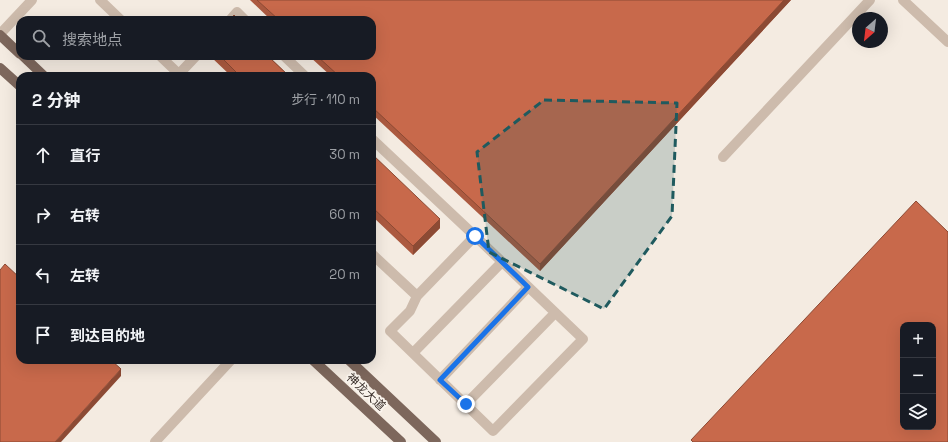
<!DOCTYPE html>
<html lang="zh">
<meta charset="utf-8">
<style>
:root{--surface:#171b24;--page:#20242c;--text:#f1f3f6;--muted:#9ea1a6;--line:#363941}
body{margin:0;font-family:"Space Grotesk","Noto Sans SC",sans-serif;background:var(--page);color:var(--text)}
.controls{position:absolute;right:12px;bottom:12px;display:grid;overflow:hidden;border-radius:8px;box-shadow:0 4px 16px #0002}
.controls button{width:36px;height:36px;display:grid;place-items:center;padding:0;border:0;border-bottom:1px solid var(--line);background:var(--surface);color:var(--text);font:20px sans-serif}
.compass{position:absolute;left:852px;top:12px;width:36px;height:36px;border-radius:50%;background:var(--surface);box-shadow:0 4px 16px #0002;rotate:208deg}
.stop{position:absolute;width:12px;height:12px;margin:-9px;border:3px solid #1a73e8;border-radius:50%;background:#fff}
.stop.end{background:#1a73e8;border-color:#fff;box-shadow:0 1px 4px #0008}
.list{margin:0;padding:0;list-style:none}
h2{display:flex;justify-content:space-between;align-items:center;height:52px;margin:0;padding:0 16px;font-size:17px}
h2 small{font-size:13px;font-weight:400;color:var(--muted)}
.list li{display:grid;grid-template-columns:26px 1fr auto;gap:12px;align-items:center;box-sizing:border-box;height:60px;padding:0 16px;border-top:1px solid var(--line)}
.list b{display:block;font-size:15px;white-space:nowrap}
.list em{font-size:13px;font-style:normal;color:var(--muted)}
.icon{flex:none;width:22px;height:22px;fill:none;stroke:currentColor;stroke-width:2;stroke-linecap:round;stroke-linejoin:round}
.map{position:relative;flex:none;width:948px;height:442px;overflow:hidden}
.search{position:absolute;background:var(--surface);box-shadow:0 4px 16px #0002;left:16px;top:16px;width:360px;height:44px;display:flex;align-items:center;gap:10px;box-sizing:border-box;padding:0 14px;border-radius:12px;color:var(--muted);font-size:15px}
.panel{position:absolute;background:var(--surface);box-shadow:0 4px 16px #0002;left:16px;top:72px;width:360px;height:292px;border-radius:12px}
.map>svg:first-child{display:block}
.lines{fill:none;stroke-linecap:round;stroke-linejoin:round}
.minor{stroke:#cdbbac;stroke-width:10}
.major{stroke:#7d675c;stroke-width:10}
.wall{fill:#ac5a40}
.shaded-wall{fill:#8c4a34}
.building{fill:#c8694b;stroke:#8c4a34;fill-rule:evenodd}
.route{stroke:#1a73e8;stroke-width:5}
.marked{fill:#1f5a5e;fill-opacity:0.2;stroke:#1f5a5e;stroke-width:3;stroke-dasharray:8 5;stroke-linejoin:round}
.labels{text-anchor:middle;dominant-baseline:central;stroke-width:3.5;stroke-linejoin:round;paint-order:stroke}
.street-label{font-size:12px;fill:#3b302b;stroke:#fbf5ee}
</style>
<div class="map">
<svg width="948" height="442" viewBox="0 0 948 442">
<rect width="100%" height="100%" fill="#f4ebe1"/>
<g class="lines">
<path class="minor" d="M 100,0 L 121,20
M 903,0 L 948,42
M 230,20 L 237,12 L 245,20
M 0,34 L 32,0
M 160,56 L 181,76
M 284,56 L 305,76
M 179,74 L 196,56
M 372,139 L 475,236 L 417,296 L 372,254
M 723,157 L 870,0
M 417,296 L 410,311 L 390,331 L 493,431 L 583,339 L 475,236
M 413,353 L 502,262
M 440,380 L 528,287
M 466,404 L 555,313
M 155,442 L 231,360"/>
<path class="major" d="M 0,35 L 20,54
M 23,56 L 44,76
M 0,68 L 20,86
M 313,360 L 401,442
M 349,360 L 436,442"/>
</g>
<path class="wall" d="M 250,0 L 791,0 L 540,271 L 372,114 L 372,76 L 331,76 L 309,56 L 372,56 L 372,20 L 271,20 Z
M 210,56 L 268,56 L 289,76 L 231,76 Z
M 372,154 L 440,228 L 413,255 L 372,216 Z"/>
<path class="shaded-wall" d="M 784,0 L 791,0 L 540,271 L 540,264 Z
M 440,219 L 440,228 L 413,255 L 413,246 Z
M 121,369 L 121,376 L 61,442 L 55,442 Z"/>
<path class="building" d="M 257,0 L 784,0 L 540,264 L 372,107 L 372,76 L 339,76 L 317,56 L 372,56 L 372,20 L 279,20 Z
M 234,15 L 239,20 L 230,20 Z
M 220,56 L 268,56 L 289,76 L 240,76 Z
M 372,154 L 440,219 L 413,246 L 372,207 Z
M 916,201 L 948,232 L 948,442 L 693,442 L 691,440 ZM 903,325 L 933,325 L 933,427 L 903,427 Z
M 5,264 L 20,278 L 20,360 L 111,360 L 121,369 L 55,442 L 0,442 L 0,270 Z"/>
<g class="lines">
<path class="route" d="M 466,404 L 440,380 L 528,287 L 475,236"/>
</g>
<path class="marked" d="M 544,100 L 677,103 L 672,216 L 604,309 L 489,252 L 477,152 Z"/>
<g class="labels">
<g class="street-label">
<text transform="translate(366 392) rotate(43)">神龙大道</text>
</g>
</g>
</svg>
<div class="controls">
<button>+</button>
<button>−</button>
<button><svg class="icon" aria-label="layers" viewBox="0 0 24 24"><path d="M12 4l9 5-9 5-9-5zM3 14l9 5 9-5"/></svg></button>
</div>
<svg class="compass" viewBox="-18 -18 36 36"><path d="M0-13l5 13h-10z" fill="#e53935"/><path d="M0 13l5-13h-10z" fill="#9ea1a6"/></svg>
<div class="stop" style="left:475px;top:236px"></div>
<div class="stop end" style="left:466px;top:404px"></div>
<div class="search"><svg class="icon" aria-label="search" viewBox="0 0 24 24"><circle cx="10" cy="10" r="6"/><path d="M15 15l6 6"/></svg>搜索地点</div>
<section class="panel">
<h2>2 分钟<small>步行 · 110 m</small></h2>
<ul class="list">
<li><svg class="icon" aria-label="ahead" viewBox="0 0 24 24"><path d="M12 20V5M6 11l6-6 6 6"/></svg><div><b>直行</b></div><em>30 m</em></li>
<li><svg class="icon" aria-label="right" viewBox="0 0 24 24"><path d="M7 20v-9h11M14 6l5 5-5 5"/></svg><div><b>右转</b></div><em>60 m</em></li>
<li><svg class="icon" aria-label="left" viewBox="0 0 24 24"><path d="M17 20v-9H6M10 6l-5 5 5 5"/></svg><div><b>左转</b></div><em>20 m</em></li>
<li><svg class="icon" aria-label="arrive" viewBox="0 0 24 24"><path d="M6 21V4h12l-3 4 3 4H6"/></svg><div><b>到达目的地</b></div></li>
</ul>
</section>
</div>
